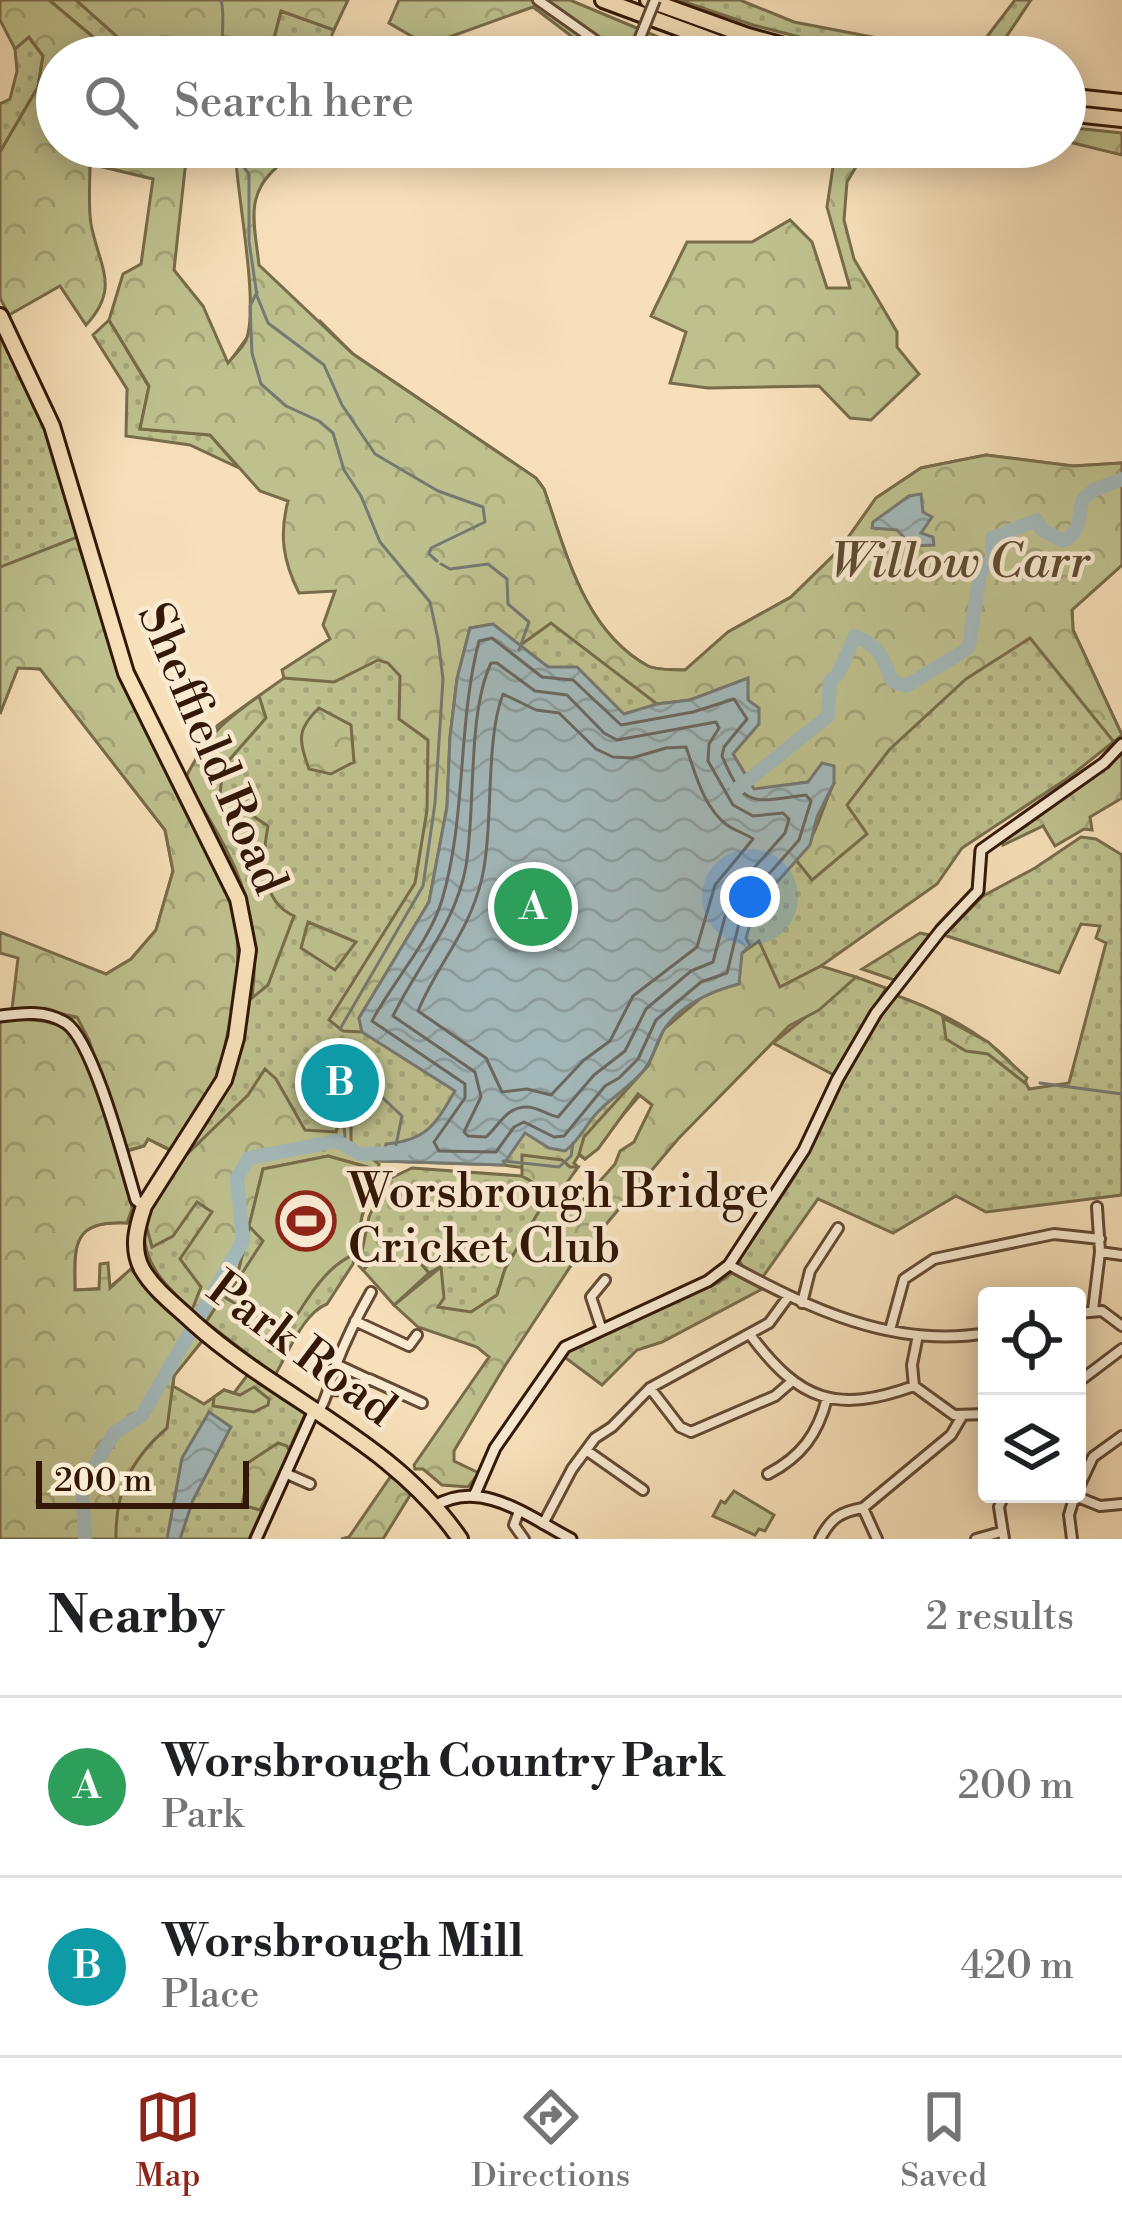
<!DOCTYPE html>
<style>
:root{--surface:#fff;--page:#f2f2f2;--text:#202124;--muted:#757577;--line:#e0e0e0;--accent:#8f2418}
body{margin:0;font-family:"Libre Bodoni",serif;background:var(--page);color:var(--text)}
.controls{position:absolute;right:36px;bottom:36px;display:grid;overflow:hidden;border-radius:12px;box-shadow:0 6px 30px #0003}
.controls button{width:108px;height:108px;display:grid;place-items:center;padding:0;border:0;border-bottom:3px solid var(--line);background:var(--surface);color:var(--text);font:60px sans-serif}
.scale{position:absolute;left:36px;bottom:30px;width:213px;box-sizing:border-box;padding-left:12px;border:6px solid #331807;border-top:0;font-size:33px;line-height:42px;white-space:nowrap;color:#331807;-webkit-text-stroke:9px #f9ead2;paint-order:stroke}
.you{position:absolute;left:750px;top:897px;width:42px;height:42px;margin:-30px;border:9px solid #fff;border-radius:50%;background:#1a73e8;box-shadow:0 0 0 18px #1a73e833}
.badge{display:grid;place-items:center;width:78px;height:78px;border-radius:50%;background:var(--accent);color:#fff;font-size:39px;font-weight:700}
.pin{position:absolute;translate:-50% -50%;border:6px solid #fff;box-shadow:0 3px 12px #0006}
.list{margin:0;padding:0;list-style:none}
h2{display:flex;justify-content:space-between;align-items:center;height:156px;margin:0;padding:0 48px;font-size:51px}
h2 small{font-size:39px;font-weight:400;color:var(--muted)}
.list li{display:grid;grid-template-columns:78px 1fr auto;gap:36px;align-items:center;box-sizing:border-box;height:180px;padding:0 48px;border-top:3px solid var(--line)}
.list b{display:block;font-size:45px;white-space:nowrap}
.list p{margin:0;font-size:39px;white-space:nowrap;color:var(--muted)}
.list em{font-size:39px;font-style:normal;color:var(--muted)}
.icon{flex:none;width:66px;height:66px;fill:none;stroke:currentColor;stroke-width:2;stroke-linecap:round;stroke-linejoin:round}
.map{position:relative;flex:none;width:1122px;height:1539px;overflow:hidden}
.search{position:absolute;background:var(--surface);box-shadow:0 6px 30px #0003;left:36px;right:36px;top:36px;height:132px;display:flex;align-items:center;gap:30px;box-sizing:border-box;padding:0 42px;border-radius:66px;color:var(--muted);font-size:45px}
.sheet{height:516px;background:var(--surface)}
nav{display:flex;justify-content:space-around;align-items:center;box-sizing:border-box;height:168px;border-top:3px solid var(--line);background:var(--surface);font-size:33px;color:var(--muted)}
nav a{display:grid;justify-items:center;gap:6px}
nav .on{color:var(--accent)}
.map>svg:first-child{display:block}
.grass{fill:url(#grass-dots);stroke:#786c4a;stroke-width:3}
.forest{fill:url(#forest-crowns);stroke:#786c4a;stroke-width:3}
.garden{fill:#bec18e;stroke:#786c4a;stroke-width:3}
.water{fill:url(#water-waves);stroke:#767973;stroke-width:3}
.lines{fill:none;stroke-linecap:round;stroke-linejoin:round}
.shore{stroke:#6b6861;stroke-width:3}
.stream{stroke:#767973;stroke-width:3}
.river{stroke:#a3b9bb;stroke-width:14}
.street-casing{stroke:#644a34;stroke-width:14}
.secondary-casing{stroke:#331807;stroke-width:15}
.highway-casing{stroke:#331807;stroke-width:20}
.street{stroke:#f9ead2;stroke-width:8}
.secondary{stroke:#f9ead2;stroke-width:9}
.highway{stroke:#f6dfb9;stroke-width:14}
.street-bridge-casing{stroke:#644a34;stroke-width:14;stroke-linecap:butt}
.street-bridge{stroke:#f9ead2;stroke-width:8}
.labels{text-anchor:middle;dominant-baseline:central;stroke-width:9;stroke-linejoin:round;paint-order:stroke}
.park-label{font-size:48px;font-style:italic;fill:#5d4b30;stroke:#f9ead2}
.street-label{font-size:48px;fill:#331807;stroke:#f9ead2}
.poi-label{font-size:48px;fill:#331807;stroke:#f9ead2;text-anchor:start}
</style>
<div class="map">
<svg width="1122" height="1539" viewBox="0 0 1122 1539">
<defs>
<pattern id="grass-dots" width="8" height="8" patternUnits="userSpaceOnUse" patternTransform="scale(3)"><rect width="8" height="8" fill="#bec18e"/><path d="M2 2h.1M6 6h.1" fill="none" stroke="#a4a579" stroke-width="1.8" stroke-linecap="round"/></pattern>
<pattern id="forest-crowns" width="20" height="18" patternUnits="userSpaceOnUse" patternTransform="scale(3)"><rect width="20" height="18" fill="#bec18e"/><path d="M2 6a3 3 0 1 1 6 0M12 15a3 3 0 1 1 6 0" fill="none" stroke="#a4a579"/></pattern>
<pattern id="water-waves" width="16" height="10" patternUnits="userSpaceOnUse" patternTransform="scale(3)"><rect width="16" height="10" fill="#a3b9bb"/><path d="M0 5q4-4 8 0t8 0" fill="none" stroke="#8d9e9f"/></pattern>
</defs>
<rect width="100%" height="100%" fill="#f6dfb9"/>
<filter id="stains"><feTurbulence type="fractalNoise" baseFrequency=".00167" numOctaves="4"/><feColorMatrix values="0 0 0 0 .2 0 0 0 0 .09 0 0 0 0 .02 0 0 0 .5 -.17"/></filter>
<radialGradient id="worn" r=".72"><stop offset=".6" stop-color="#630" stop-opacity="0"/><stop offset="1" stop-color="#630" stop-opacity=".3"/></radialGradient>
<path class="grass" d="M 49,0 L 76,0 L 140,57 L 117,57 Z
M 679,0 L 740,0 L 794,22 L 893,41 L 976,51 L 1015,0 L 1031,0 L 996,52 L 1011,57 L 893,57 L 842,48 L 753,25 Z
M 281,11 L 334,30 L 323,57 L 269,57 Z
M 28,36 L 43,56 L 38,87 L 0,152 L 0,104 L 10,99 L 17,71 L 15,49 Z
M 109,320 L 149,387 L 140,429 L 210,435 L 239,468 L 190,445 L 126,436 L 127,389 L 93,335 Z
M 320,321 L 353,354 L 536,478 L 544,489 C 566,553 584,631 648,666 C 658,671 673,669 685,670 L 728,632 L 791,597 L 840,549 L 876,498 L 921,468 L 986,455 L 1073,466 L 1122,463 L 1122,565 L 1072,610 L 1073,630 L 1122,735 L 1068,778 L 962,848 L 937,884 L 821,966 L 780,987 L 671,1059 L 585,1159 L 579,1155 L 574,1163 L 578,1167 L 573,1174 L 503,1165 L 382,1161 L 359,1154 L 249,1158 L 227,1274 L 201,1318 C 174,1294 138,1265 145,1223 C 148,1204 168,1180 177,1163 L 171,1151 L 148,1139 L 144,1146 L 118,1154 L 130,1194 L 132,1209 L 127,1223 C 73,1221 74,1242 75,1290 L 109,1288 L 131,1269 L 152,1295 L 203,1340 L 174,1375 L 173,1386 L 204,1404 L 224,1390 L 234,1393 L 249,1373 L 306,1412 L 249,1539 L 0,1539 L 0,1022 L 76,1017 L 92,1006 L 106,974 L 131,959 L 156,930 L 173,871 L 165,830 L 41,669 L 0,666 L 0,329 L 40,413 L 57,463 L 125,683 L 181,799 L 202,744 L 218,725 L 284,678 L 332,659 L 396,620 L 228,364 L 246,339 Z
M 1081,837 L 1096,839 L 1122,855 L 1122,1195 L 986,1212 L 956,1196 L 893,1233 L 818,1199 L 762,1278 L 743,1267 L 739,1260 L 795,1176 L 859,1050 L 895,995 C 941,1011 1009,1045 1029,1089 L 1069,1083 L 1106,943 L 1096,938 L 1100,926 L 1081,924 L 1059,973 L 944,935 L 983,896 L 1035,868 Z
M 856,977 L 886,988 L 834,1075 L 773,1043 Z
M 412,1168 L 522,1176 L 550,1192 L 552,1200 L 541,1208 L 505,1269 L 497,1295 L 470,1313 L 438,1307 L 440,1267 L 429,1273 L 398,1239 L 363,1270 L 359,1266 L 369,1217 L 385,1181 Z
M 378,1170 L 362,1216 L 353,1264 L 327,1304 C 303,1313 288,1354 275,1375 L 206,1322 L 238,1272 L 256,1199 Z
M 732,1273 L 762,1289 L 662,1342 L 637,1350 L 602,1385 L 563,1356 L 585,1338 L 718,1283 Z"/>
<path class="forest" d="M 0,0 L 49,0 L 117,57 L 57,57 L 57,147 L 193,147 L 185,169 L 174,270 L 203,306 L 228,363 C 233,356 243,348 246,340 C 260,305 236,191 235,147 L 274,147 L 276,168 C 244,196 255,226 259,265 L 353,354 L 536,478 L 544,489 C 566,552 584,631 648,666 C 658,671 674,669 685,670 L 728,632 L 791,597 L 840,549 L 876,498 L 921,468 L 986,455 L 1073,466 L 1122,463 L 1122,565 L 1072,610 L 1073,630 L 1122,735 L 1114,742 L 1030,638 L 966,679 L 889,750 L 847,805 L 867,834 L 812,880 L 796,860 C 816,840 821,809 834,783 L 816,775 L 808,782 L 754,790 L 733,754 L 748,700 L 747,679 L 690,700 L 657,704 L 551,623 L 519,646 L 493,624 L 470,628 L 457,679 L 450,737 L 447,807 L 429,902 L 359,1018 L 362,1032 L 343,1031 L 329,1020 L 415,883 L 427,810 L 428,740 L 399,719 L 400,676 L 388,663 L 378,660 L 334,682 L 284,678 L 282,670 L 330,639 L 323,625 L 335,591 L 299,593 C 283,561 279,535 288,501 L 260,491 L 210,435 L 140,429 L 149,386 L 109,320 L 123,274 L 141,264 L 153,179 L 90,164 C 90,183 88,205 91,224 C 99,267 121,287 86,325 L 60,286 L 9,315 L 0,298 L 0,152 L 38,87 L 43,56 L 29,37 L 15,49 L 0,20 Z
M 76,0 L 348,0 L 334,30 L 281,11 L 269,57 L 140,57 Z
M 399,0 L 570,0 L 706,57 L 681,57 L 654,49 L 645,57 L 599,57 L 533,7 L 427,45 L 389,23 Z
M 1065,127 L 1122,133 L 1122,155 L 1065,141 Z
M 836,147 L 876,147 L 863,155 L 847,182 L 844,220 L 854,259 L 897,332 L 897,347 L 919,374 L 871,420 L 850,418 L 819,386 L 708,388 L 670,383 L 686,332 L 651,316 L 687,242 L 752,242 L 790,220 L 812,242 L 827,288 L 850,288 L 827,207 Z
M 80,536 L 125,683 L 211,854 L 237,920 L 238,984 L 219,1074 L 171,1150 L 148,1139 L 144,1146 L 125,1151 L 89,1040 L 77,1017 L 44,1010 L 12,1009 L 18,958 L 0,953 L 0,932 L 106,974 L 131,959 L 156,930 L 173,871 L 165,830 L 40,669 L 18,668 L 0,714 L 0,567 Z
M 259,696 L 266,718 L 223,767 L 220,794 L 268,826 C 262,857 260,901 294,916 L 268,985 L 252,998 C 264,905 232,855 185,779 C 206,737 221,723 259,696 Z
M 319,708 L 351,725 L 354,762 L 331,774 L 309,769 C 299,740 296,730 319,708 Z
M 1122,754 L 1122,798 L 1090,817 L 1092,830 L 1084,829 L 1055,846 L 1043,826 L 1003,845 L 1002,839 Z
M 308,922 L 356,942 L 335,970 L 301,948 Z
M 920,933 L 930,935 L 894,980 L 862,969 Z
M 759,941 L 780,987 L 821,966 L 856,977 L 819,1010 L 789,1026 L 678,1139 L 570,1267 L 503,1369 L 454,1451 L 454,1461 L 479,1473 L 468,1487 L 442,1485 L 423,1469 L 415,1469 L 414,1465 L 489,1357 L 477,1347 L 418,1327 L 394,1305 L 441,1267 L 444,1298 L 438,1307 L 471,1312 L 497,1295 L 505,1269 L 541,1208 L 552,1200 L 577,1212 L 587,1207 L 584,1199 L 615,1164 L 620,1151 L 634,1142 L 652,1105 L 638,1094 L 598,1149 L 585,1159 L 579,1154 L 584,1137 L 648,1066 L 664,1029 L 708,992 L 742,953 Z
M 943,1018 L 988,1042 L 1027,1078 L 1025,1083 L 988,1054 L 966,1051 L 946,1039 Z
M 17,1019 C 32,1020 50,1020 63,1028 C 91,1047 119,1159 130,1194 L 132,1209 L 127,1223 C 73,1221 74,1242 75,1290 L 99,1289 L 100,1264 L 108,1263 L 110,1288 L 131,1269 L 152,1295 L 203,1340 L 174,1376 L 167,1428 C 131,1459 115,1492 116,1539 L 0,1539 L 0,1022 Z
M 265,1069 L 276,1079 L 305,1130 L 336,1132 L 339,1122 L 351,1123 L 351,1143 L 379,1164 L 378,1170 L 328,1156 L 263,1169 L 238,1272 L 206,1322 L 192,1310 L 201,1287 L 180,1259 L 212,1212 L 197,1202 L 173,1236 L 152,1247 L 145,1221 L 178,1163 L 248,1095 Z
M 522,1155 L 562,1160 L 570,1167 L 578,1167 L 561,1191 L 550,1192 L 522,1176 Z
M 254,1387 L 269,1399 L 268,1405 L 254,1412 L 213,1406 L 214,1397 L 224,1390 L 240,1395 Z
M 278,1443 L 287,1446 L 290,1452 L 260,1510 L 242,1505 L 248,1475 L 246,1464 Z
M 391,1476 L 412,1492 L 383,1539 L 341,1539 L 349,1537 Z"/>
<path class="garden" d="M 328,1156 L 378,1170 L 362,1216 L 355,1254 C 323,1267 304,1305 285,1334 L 226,1298 L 263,1241 L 249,1226 L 263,1169 Z
M 398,1238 L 429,1273 L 394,1305 L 363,1270 Z
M 734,1491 L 774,1515 L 765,1531 L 759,1529 L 755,1535 L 713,1516 L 721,1501 L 725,1503 Z"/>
<path class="water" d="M 921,494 L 923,512 L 932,517 L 921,533 L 933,537 L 934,545 L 912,546 L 897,530 L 872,528 L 873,522 L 909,496 Z
M 493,624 L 548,667 L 577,667 L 624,714 L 657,704 L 690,700 L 748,678 L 748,700 L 759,708 L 759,724 L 733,754 L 754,789 L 808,782 L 822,763 L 834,766 L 834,783 L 817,817 L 810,845 L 755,907 L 746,938 L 750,946 L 742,953 L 739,984 C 711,991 675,1007 661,1035 C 655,1047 652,1060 644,1070 C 629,1088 611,1097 595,1115 C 585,1127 577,1143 565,1151 L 549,1148 L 525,1133 L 503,1165 L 382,1161 L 386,1144 C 427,1140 435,1125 455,1091 L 362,1032 L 359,1018 L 429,902 L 447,807 L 450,737 L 457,679 L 470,628 Z
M 209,1412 L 231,1427 L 193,1500 L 180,1539 L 167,1539 L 182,1458 Z"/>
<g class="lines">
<path class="shore" d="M 492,638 L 542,677 L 573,680 L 621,725 L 693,712 L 734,699 L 747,719 L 724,747 L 722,756 C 745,811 754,801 806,795 L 811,801 L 799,840 L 744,902 L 727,973 L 701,982 L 656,1020 L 638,1059 L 619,1078 L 605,1086 L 564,1136 L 554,1137 L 524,1122 L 514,1127 L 496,1152 L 439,1151 L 434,1142 L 465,1098 L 465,1084 L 372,1021 C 393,981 429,943 442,900 C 467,815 457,726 479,641 Z
M 491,663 L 497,663 L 535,691 L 567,695 L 604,733 L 617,740 L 716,722 L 719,728 L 709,744 L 708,761 L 733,805 L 753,816 L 783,813 L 789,819 L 785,833 L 731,894 L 713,962 L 691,971 L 646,1009 L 625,1051 L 594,1075 L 558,1117 C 548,1115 539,1108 528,1107 C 506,1106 499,1126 486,1137 L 468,1136 L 464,1132 L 481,1097 L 475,1072 L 393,1016 C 418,965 456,923 466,866 C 476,806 467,715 491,663 Z
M 503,694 L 536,710 L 559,713 L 596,749 L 613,757 L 632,758 L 666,748 L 686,747 C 695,772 703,807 727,825 C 735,831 745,833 753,839 L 715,885 L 697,947 L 633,996 L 610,1041 L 584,1060 L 551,1095 L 527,1089 L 502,1092 L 486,1058 L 418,1011 C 438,963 469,933 482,878 C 494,824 485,740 503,694 Z"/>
<path class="stream" d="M 221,0 C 226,20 219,36 225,57
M 246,147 L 239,161 L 249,174 L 249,241 L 257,296 L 268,323 L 324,365 L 342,405 L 375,454 L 438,491 L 483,507 L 485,522 L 431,548 L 429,554 L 437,561
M 257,292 L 250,306 L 252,353 L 261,384 L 286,406 L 319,421 L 333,433 L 344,470 L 361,496 L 380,542 L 430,602 L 438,639 L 443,679 L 435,803 L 423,886 L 340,1029
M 441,564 L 450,569 L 488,564 L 507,579 L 508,604 L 529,622 L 519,650
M 1040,1083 L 1122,1094
M 369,1085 L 402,1116 L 396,1145
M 337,1141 L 345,1137 L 344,1124
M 503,1161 L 559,1167 L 571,1156 L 573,1143"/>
<path class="river" d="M 737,789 L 828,716 L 830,681 L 838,674 L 855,636 C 878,645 884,658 892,681 L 906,686 L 964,651 L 969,646 L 980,573 L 993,557 L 992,538 L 1037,520 L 1041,529 L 1063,541 C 1083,531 1077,517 1083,499 L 1094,490 L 1122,479
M 85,1539 L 82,1488 L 114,1433 L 142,1415 L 243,1241 L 237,1178 L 249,1158 L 337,1141 L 359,1154 L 402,1153"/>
<defs>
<path id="street" d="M 538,0 L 613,53 L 629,54 L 639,40
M 1100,1252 L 1122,1255
M 729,1265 C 809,1308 893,1349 987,1333
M 802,1303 L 810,1271 L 838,1228
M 1093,1310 L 1100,1252 L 1097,1207
M 1077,1313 L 1102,1311 L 1122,1326
M 355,1321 L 409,1346 L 417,1335
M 601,1327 L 591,1297 L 605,1280
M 890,1330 L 904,1279 L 934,1259 L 1054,1234 L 1100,1239
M 918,1335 L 912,1365 L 914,1386 L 954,1415 L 987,1414
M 751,1336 C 800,1401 836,1414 914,1386
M 336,1364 L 368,1379
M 1077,1383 L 1122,1349
M 650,1388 L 680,1427 L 691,1432 L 775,1396 L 790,1383
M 331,1390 L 350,1391 L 369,1379 L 422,1403
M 319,1411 C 329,1395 329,1382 336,1365 C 346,1339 358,1315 371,1292
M 586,1450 L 643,1490
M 285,1473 L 310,1484
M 768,1474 C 801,1457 818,1434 827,1398
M 1077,1491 L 1093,1457 L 1122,1436
M 1004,1494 L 999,1507 L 1004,1539
M 1075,1496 L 1100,1506 L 1122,1504
M 519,1511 L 514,1525 L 524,1539
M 543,1524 L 572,1469 L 595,1438 L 612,1427 L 650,1388 L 769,1323 L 788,1297
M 820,1539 C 831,1518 840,1512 863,1508
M 877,1539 L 863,1508 L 951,1435 L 961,1418
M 976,1539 L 1001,1532
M 1072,1539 L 1069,1515 L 1075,1495"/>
<path id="secondary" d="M 0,1016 C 22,1013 46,1010 66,1023 C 94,1042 125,1164 136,1200 L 144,1206
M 475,1494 L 495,1448 L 565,1347 L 708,1281 L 729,1265 L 804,1150 L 837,1080 L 876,1013 L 941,930 L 978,891 L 981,850 L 1104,763 L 1122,744
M 435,1506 C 481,1478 529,1517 571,1539
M 256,1539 L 315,1408"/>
<path id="highway" d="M 603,0 L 757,57
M 648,0 L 748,36 L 824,57
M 1065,96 L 1122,102
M 1065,113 L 1122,119
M 0,316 L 52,426 L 126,673 L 238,899 L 248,950 L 236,1038 L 224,1080 L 144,1206 C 137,1227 131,1248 142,1269 C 154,1290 176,1306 194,1323 C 279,1399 394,1442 460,1539"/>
</defs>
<use href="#street" class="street-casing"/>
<use href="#secondary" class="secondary-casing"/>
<use href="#highway" class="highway-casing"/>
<use href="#street" class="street"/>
<use href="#secondary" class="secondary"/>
<use href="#highway" class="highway"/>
<defs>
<path id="street-bridge" d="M 639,40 L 655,0"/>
</defs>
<use href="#street-bridge" class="street-bridge-casing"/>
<use href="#street-bridge" class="street-bridge"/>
</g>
<defs>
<symbol id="stadium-ring" viewBox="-11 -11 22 22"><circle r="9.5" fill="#f9ead2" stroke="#8f2418" stroke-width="1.5"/><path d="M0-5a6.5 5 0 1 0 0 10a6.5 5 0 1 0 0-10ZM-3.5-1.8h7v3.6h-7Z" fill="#8f2418"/></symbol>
</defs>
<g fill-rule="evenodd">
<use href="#stadium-ring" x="273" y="1188" width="66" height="66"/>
</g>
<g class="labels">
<g class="park-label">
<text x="960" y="563">Willow Carr</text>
</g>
<g class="street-label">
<text transform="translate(211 749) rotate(67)">Sheffield Road</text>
<text transform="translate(301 1350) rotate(37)">Park Road</text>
</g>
<g class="poi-label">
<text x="348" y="1193">Worsbrough Bridge<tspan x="348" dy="55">Cricket Club</tspan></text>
</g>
</g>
<rect width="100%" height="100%" filter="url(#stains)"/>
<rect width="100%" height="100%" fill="url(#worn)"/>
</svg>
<div class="controls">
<button><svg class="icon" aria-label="locate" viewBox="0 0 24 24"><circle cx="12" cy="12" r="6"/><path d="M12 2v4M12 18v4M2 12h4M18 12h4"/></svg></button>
<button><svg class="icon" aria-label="layers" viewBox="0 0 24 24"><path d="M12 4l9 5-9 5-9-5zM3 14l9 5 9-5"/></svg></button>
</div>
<div class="scale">200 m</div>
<div class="you"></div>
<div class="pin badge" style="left:533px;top:907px;background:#2e9e5b">A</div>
<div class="pin badge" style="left:340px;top:1083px;background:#0f9aa8">B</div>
<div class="search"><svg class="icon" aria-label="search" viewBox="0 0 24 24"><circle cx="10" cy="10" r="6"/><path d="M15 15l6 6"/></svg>Search here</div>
</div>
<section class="sheet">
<h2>Nearby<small>2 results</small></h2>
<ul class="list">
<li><span class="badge" style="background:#2e9e5b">A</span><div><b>Worsbrough Country Park</b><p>Park</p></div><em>200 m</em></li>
<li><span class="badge" style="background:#0f9aa8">B</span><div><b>Worsbrough Mill</b><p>Place</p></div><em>420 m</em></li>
</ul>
</section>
<nav>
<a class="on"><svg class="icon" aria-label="map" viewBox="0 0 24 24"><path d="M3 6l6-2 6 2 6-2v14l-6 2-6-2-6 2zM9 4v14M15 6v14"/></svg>Map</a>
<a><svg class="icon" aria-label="directions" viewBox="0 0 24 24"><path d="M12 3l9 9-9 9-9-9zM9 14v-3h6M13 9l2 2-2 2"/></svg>Directions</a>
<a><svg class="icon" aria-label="saved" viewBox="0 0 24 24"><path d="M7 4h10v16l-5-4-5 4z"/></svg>Saved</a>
</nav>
